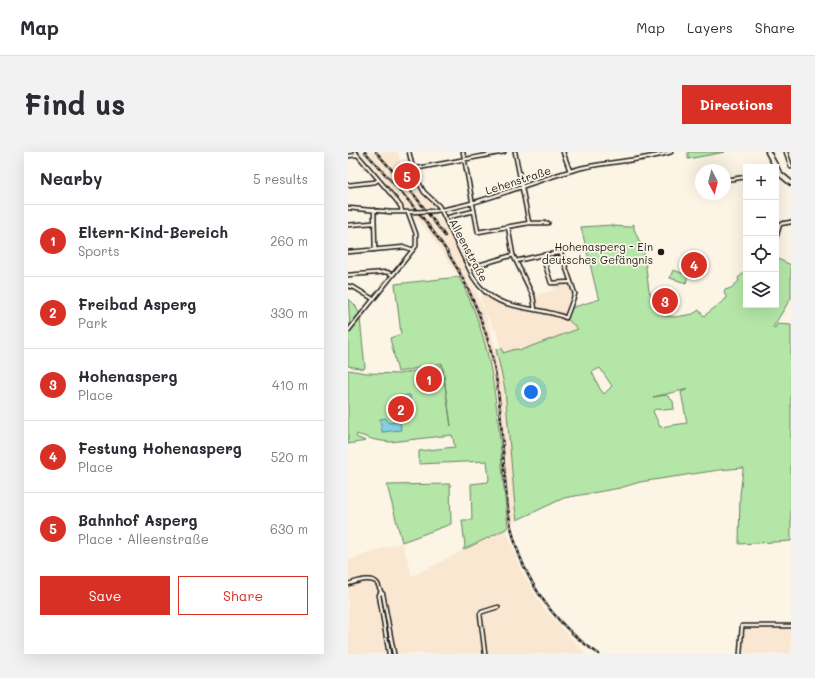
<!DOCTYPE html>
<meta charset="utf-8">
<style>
:root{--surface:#fff;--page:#f2f2f3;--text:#2b2b33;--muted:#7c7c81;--line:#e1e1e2;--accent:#d93025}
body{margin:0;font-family:Mali,sans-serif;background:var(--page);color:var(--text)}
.controls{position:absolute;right:12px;top:12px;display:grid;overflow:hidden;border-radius:0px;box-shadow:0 4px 16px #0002}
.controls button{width:36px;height:36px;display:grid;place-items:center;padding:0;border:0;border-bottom:1px solid var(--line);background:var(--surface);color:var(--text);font:20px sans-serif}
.compass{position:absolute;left:347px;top:12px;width:36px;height:36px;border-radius:50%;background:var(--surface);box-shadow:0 4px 16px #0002;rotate:173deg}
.you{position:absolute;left:183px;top:240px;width:14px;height:14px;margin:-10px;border:3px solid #fff;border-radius:50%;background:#1a73e8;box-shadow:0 0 0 6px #1a73e833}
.badge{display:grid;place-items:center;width:26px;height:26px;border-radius:50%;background:var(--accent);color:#fff;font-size:13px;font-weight:700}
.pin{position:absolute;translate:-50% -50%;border:2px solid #fff;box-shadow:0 1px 4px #0006}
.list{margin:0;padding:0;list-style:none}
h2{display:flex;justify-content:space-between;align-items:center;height:52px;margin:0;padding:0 16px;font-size:17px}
h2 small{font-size:13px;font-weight:400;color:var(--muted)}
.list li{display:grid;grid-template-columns:26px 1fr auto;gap:12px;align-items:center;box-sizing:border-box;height:72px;padding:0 16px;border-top:1px solid var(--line)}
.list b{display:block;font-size:15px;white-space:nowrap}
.list p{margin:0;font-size:13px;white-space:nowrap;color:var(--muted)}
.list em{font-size:13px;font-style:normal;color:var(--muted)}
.actions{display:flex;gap:8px;padding:12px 16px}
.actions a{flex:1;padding:9px 0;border:1px solid var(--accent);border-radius:0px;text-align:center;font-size:14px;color:var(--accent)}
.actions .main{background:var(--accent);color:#fff}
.icon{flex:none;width:22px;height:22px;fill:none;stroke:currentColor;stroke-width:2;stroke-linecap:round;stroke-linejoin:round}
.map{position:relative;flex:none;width:443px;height:502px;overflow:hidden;border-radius:0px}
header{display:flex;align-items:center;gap:24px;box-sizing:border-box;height:56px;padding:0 20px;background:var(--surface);border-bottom:1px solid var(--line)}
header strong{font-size:19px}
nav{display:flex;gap:22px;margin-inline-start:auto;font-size:14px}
.intro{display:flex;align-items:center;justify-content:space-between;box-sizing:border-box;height:96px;padding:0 24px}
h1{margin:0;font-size:28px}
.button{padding:10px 18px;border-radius:0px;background:var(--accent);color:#fff;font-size:14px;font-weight:700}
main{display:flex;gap:24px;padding:0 24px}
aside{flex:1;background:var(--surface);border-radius:0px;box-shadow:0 4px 16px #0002}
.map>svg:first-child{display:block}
.built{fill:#fae7d1}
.green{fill:#b4e6a7;stroke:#688162;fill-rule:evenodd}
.water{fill:#83d0e2;stroke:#5a8893}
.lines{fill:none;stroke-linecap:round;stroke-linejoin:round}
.street-casing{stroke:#1c1c1c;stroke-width:5.5}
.secondary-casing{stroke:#1c1c1c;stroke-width:7}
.street{stroke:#fcf5e5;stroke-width:2.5}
.secondary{stroke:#fcf5e5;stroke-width:4}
.rail-casing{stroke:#1c1c1c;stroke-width:2.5}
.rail{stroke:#fcf5e5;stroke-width:1;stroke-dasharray:3;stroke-linecap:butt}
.street-bridge-casing{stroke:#1c1c1c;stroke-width:5.5;stroke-linecap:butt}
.street-bridge{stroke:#fcf5e5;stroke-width:2.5}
.poi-dot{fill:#1c1c1c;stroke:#fcf5e5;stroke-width:1.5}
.labels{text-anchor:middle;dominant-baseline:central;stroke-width:3.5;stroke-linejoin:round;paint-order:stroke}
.street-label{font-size:11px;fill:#1c1c1c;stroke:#fcf5e5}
.poi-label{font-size:11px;fill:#1c1c1c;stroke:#fcf5e5;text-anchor:end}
</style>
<header>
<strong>Map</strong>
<nav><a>Map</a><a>Layers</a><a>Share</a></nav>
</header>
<div class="intro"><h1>Find us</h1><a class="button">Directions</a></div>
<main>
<aside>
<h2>Nearby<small>5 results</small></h2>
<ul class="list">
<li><span class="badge">1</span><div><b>Eltern-Kind-Bereich</b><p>Sports</p></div><em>260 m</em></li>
<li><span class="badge">2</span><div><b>Freibad Asperg</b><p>Park</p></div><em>330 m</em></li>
<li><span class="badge">3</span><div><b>Hohenasperg</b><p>Place</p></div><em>410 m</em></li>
<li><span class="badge">4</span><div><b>Festung Hohenasperg</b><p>Place</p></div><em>520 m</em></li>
<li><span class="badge">5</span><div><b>Bahnhof Asperg</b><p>Place · Alleenstraße</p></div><em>630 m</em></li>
</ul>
<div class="actions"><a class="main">Save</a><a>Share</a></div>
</aside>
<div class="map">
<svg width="443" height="502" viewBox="0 0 443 502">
<rect width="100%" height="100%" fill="#fcf5e5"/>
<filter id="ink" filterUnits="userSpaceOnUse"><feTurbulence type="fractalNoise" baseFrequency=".025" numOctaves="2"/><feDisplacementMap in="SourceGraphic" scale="8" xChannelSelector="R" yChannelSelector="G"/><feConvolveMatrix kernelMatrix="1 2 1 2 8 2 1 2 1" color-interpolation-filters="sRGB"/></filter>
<g filter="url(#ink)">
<path class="built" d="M 10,0 L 50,0 L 53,13 L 64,26 L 63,28 L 84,51 L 90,64 L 96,72 L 117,112 L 116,114 L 138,161 L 155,226 L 158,249 L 167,355 L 169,368 L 160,374 L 149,247 L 145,223 L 126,158 L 111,125 L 85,87 L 73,71 L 57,55 L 51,46 L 48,46 Z
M 223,130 L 227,140 L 223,156 L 231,177 L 173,198 L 168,197 L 155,201 L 148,178 L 144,174 L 132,145 L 137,141 L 157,152 L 187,158 L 185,144 L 206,138 L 203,131 Z
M 158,377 L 172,416 L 194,454 L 238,502 L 0,502 L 0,408 L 54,390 L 64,424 Z
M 394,474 L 443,474 L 443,502 L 393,502 Z"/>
<path class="green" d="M 340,0 L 377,0 L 340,7 Z
M 286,72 L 286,77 L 296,100 L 301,139 L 311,160 L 316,164 L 328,165 L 345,162 L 351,158 L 356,164 L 379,146 L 376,141 L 377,138 L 383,136 L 391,129 L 390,126 L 398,119 L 398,153 L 428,153 L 428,106 L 443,113 L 443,146 L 425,175 L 427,176 L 429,172 L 443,173 L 443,389 L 391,392 L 392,343 L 395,318 L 396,316 L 394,316 L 371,318 L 292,330 L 272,336 L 216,346 L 169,368 L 167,355 L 157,237 L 148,197 L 154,196 L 155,201 L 168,197 L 173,198 L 230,177 L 218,166 L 223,156 L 252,147 L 249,141 L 233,75 L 265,73 L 265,74 L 282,75 ZM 252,216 L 264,234 L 256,242 L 252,237 L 244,220 ZM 340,237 L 333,240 L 339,271 L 312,275 L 305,259 L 307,257 L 316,258 L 326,257 L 325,249 L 319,243 L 305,245 Z
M 325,118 L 340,123 L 338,131 L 322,126 Z
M 111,125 C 154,206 149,287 160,374 L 158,377 L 115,398 L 117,394 L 114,368 L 124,368 L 123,332 L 140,330 L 141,327 L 139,309 L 71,312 L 71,299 L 107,295 L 104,283 L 42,290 L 27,288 L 9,282 L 8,285 L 18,289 L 0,292 L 0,218 L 18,221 L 51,222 L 94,213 L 103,274 L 94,211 L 50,220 L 42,186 L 53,182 L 47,132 Z
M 0,146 L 7,153 L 12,163 L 2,174 Z
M 12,167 L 17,215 L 16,217 L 0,214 L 0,182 Z
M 102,332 L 103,372 L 54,390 L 39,333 Z"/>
<path class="water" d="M 62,243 L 63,255 L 51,256 L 50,244 Z
M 38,266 L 41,271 L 52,270 L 53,278 L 34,280 L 32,267 Z"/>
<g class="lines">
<defs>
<path id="street" d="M 7,0 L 48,48 L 53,55 L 54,60
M 61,0 L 65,17 L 71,31 L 76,40 L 91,54 L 125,125 C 142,153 166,154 194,159 C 202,161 211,162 218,166 L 227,142 L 213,101 L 194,103 L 168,109
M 115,0 L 130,80 L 181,71 L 200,71
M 167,0 L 181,71
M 215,0 L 222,19
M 438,0 L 443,15
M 0,4 L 9,3
M 65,17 L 156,0
M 377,28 L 398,25
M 0,33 L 27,30 L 30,28
M 0,56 L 43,60 L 61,60
M 26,58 L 27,98
M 86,59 C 136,52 183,29 233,16 C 262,9 294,9 323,0
M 101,65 L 126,59
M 0,73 L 25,71
M 160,75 L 165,103 L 185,144 L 187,158
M 428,86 L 432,72 L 443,70
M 0,100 L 57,95 L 65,98
M 194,103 L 203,131 L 223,130
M 121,116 L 165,103
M 0,123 L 39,120 L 45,123
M 0,134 L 7,136 L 25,147
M 0,179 L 68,94 L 68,82 L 60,60
M 0,432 C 8,430 23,424 29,431 C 32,435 31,439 35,442 L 46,502
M 33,440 L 31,443 L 41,502
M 137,502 L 132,462 L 134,460 L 150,455
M 392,502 L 394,474 L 443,474"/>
<path id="secondary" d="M 420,0 L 428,15
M 428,15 L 431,21 L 443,31"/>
</defs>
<use href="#street" class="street-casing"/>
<use href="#secondary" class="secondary-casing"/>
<use href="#street" class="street"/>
<use href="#secondary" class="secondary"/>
<defs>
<path id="rail" d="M 17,0 C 70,58 114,105 138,182 C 157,241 152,303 161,364 C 170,420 203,471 251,502
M 28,0 L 67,44 L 97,84"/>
</defs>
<use href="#rail" class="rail-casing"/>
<use href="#rail" class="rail"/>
<defs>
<path id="street-bridge" d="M 63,60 L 86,59"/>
</defs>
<use href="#street-bridge" class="street-bridge-casing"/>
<use href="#street-bridge" class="street-bridge"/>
</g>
</g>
<circle class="poi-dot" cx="313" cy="100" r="4"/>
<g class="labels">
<g class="street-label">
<text transform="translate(170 28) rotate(-18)">Lehenstraße</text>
<text transform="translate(121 98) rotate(62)">Alleenstraße</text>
</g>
<g class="poi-label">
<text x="305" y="94">Hohenasperg - Ein<tspan x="305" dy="13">deutsches Gefängnis</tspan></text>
</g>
</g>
</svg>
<div class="controls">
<button>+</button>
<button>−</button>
<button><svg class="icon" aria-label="locate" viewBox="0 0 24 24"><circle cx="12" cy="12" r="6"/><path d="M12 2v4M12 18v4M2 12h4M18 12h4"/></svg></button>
<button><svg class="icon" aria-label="layers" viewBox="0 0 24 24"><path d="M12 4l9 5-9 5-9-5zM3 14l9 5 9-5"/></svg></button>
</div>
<svg class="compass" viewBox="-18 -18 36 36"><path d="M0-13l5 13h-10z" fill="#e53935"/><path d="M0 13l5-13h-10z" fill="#7c7c81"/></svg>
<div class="you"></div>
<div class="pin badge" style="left:81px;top:227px">1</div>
<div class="pin badge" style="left:53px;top:257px">2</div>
<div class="pin badge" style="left:317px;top:149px">3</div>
<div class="pin badge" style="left:346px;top:113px">4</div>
<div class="pin badge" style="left:59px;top:24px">5</div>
</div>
</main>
